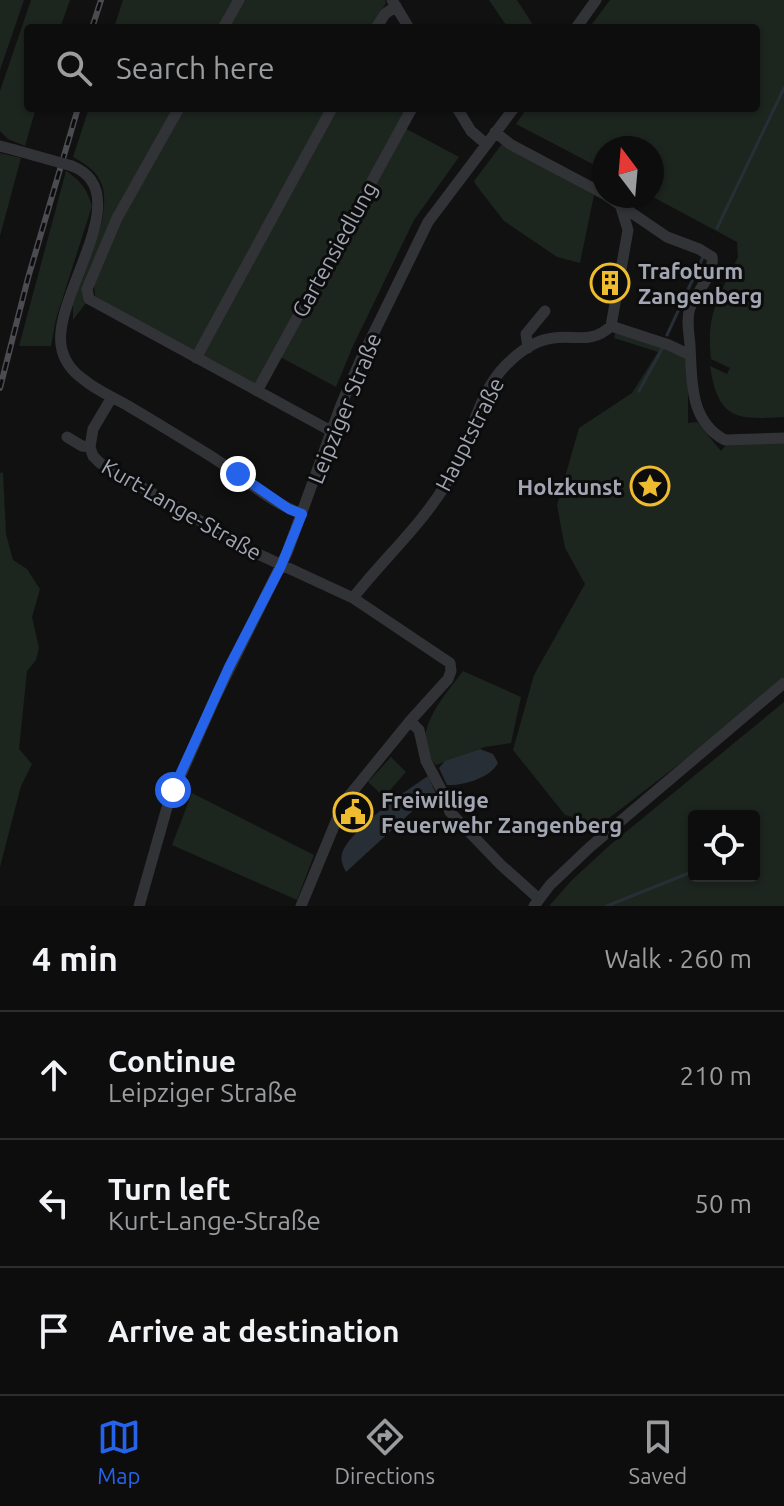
<!DOCTYPE html>
<meta charset="utf-8">
<style>
:root{--surface:#0d0d0e;--page:#161617;--text:#f1f3f6;--muted:#9a9c9e;--line:#2d2d2e;--accent:#2563eb}
body{margin:0;font-family:Ubuntu,sans-serif;background:var(--page);color:var(--text)}
.controls{position:absolute;right:24px;bottom:24px;display:grid;overflow:hidden;border-radius:8px;box-shadow:0 2px 6px #0004}
.controls button{width:72px;height:72px;display:grid;place-items:center;padding:0;border:0;border-bottom:2px solid var(--line);background:var(--surface);color:var(--text);font:40px sans-serif}
.compass{position:absolute;left:592px;top:136px;width:72px;height:72px;border-radius:50%;background:var(--surface);box-shadow:0 2px 6px #0004;rotate:344deg}
.stop{position:absolute;width:24px;height:24px;margin:-18px;border:6px solid #2563eb;border-radius:50%;background:#fff}
.stop.end{background:#2563eb;border-color:#fff;box-shadow:0 2px 8px #0008}
.list{margin:0;padding:0;list-style:none}
h2{display:flex;justify-content:space-between;align-items:center;height:104px;margin:0;padding:0 32px;font-size:34px}
h2 small{font-size:26px;font-weight:400;color:var(--muted)}
.list li{display:grid;grid-template-columns:52px 1fr auto;gap:24px;align-items:center;box-sizing:border-box;height:128px;padding:0 32px;border-top:2px solid var(--line)}
.list b{display:block;font-size:30px;white-space:nowrap}
.list p{margin:0;font-size:26px;white-space:nowrap;color:var(--muted)}
.list em{font-size:26px;font-style:normal;color:var(--muted)}
.icon{flex:none;width:44px;height:44px;fill:none;stroke:currentColor;stroke-width:2;stroke-linecap:round;stroke-linejoin:round}
.map{position:relative;flex:none;width:784px;height:906px;overflow:hidden}
.search{position:absolute;background:var(--surface);box-shadow:0 2px 6px #0004;left:24px;right:24px;top:24px;height:88px;display:flex;align-items:center;gap:20px;box-sizing:border-box;padding:0 28px;border-radius:8px;color:var(--muted);font-size:30px}
.sheet{height:488px;background:var(--surface)}
nav{display:flex;justify-content:space-around;align-items:center;box-sizing:border-box;height:112px;border-top:2px solid var(--line);background:var(--surface);font-size:22px;color:var(--muted)}
nav a{display:grid;justify-items:center;gap:4px}
nav .on{color:var(--accent)}
.map>svg:first-child{display:block}
.green{fill:#1d251f;fill-rule:evenodd}
.water{fill:#282e36}
.lines{fill:none;stroke-linecap:round;stroke-linejoin:round}
.stream{stroke:#282e36;stroke-width:3}
.minor{stroke:#323337;stroke-width:11}
.rail-casing{stroke:#4b4c52;stroke-width:6}
.rail{stroke:#0c0c0d;stroke-width:3;stroke-dasharray:9;stroke-linecap:butt}
.minor-bridge{stroke:#323337;stroke-width:11}
.route{stroke:#2563eb;stroke-width:10}
.labels{text-anchor:middle;dominant-baseline:central;stroke-width:6;stroke-linejoin:round;paint-order:stroke}
.street-label{font-size:22px;fill:#a2a6b3;stroke:#0c0c0d}
.poi-label{font-size:22px;font-weight:bold;fill:#a2a6b3;stroke:#0c0c0d;text-anchor:start}
</style>
<div class="map">
<svg width="784" height="906" viewBox="0 0 784 906">
<rect width="100%" height="100%" fill="#111112"/>
<path class="green" d="M 0,0 L 24,0 L 0,70 Z
M 31,0 L 70,0 L 60,28 L 28,28 L 28,108 L 36,108 L 25,146 L 8,139 L 0,131 L 0,91 Z
M 123,0 L 385,0 L 386,3 L 372,28 L 114,28 Z
M 489,0 L 517,0 L 535,28 L 508,28 Z
M 610,0 L 784,0 L 784,417 C 735,420 718,419 710,366 L 727,374 L 730,368 L 711,359 C 706,312 719,298 738,257 L 737,242 L 651,196 L 652,148 L 604,148 L 604,170 L 516,124 L 527,108 L 756,108 L 756,28 L 589,28 Z
M 89,108 L 408,108 L 399,125 L 459,157 L 414,220 L 353,346 L 336,387 L 273,353 L 254,386 L 95,296 L 94,285 L 137,176 L 86,303 L 73,320 L 73,304 L 102,220 C 108,188 103,173 73,157 Z
M 502,144 L 594,195 L 580,263 L 557,257 L 504,221 L 476,185 L 474,181 Z
M 0,153 L 21,158 L 0,236 Z
M 66,171 C 81,181 87,189 92,206 L 56,319 L 51,346 L 19,346 Z
M 616,331 L 682,354 L 688,364 L 688,423 L 697,422 L 721,451 L 726,445 L 784,441 L 784,677 L 713,738 L 600,825 L 565,815 L 513,750 L 534,675 L 585,584 L 565,548 L 557,505 L 579,428 L 632,393 L 658,352 L 614,338 Z
M 3,472 L 6,534 L 13,560 L 27,569 L 40,589 L 32,617 L 39,648 L 36,660 L 27,671 L 19,749 L 32,764 L 21,786 L 0,867 L 0,473 Z
M 463,671 L 521,697 L 511,743 L 485,747 L 436,765 C 406,736 446,694 463,671 Z
M 784,702 L 784,906 L 549,906 L 572,880 L 610,845 ZM 694,816 L 754,816 L 754,876 L 694,876 Z
M 391,757 L 406,772 L 384,797 L 368,782 Z
M 192,793 L 314,855 L 297,900 L 172,845 Z"/>
<path class="water" d="M 480,749 L 493,754 L 498,763 C 490,778 463,786 447,785 L 439,768 L 445,761 Z
M 428,776 L 437,796 L 420,804 L 346,872 C 343,866 340,860 342,854 C 349,830 407,790 428,776 Z"/>
<g class="lines">
<path class="stream" d="M 717,228 L 784,88
M 667,335 L 703,257
M 639,391 L 663,347
M 754,846 L 755,846
M 607,906 L 694,871"/>
<path class="minor" d="M 392,0 L 409,28
M 223,28 L 239,0
M 376,28 L 385,14 L 396,6
M 576,28 L 596,0
M 179,108 L 117,218 L 87,289 L 89,299 L 331,431
M 457,108 L 471,131 L 486,144
M 495,132 L 510,144 L 604,194
M 0,146 L 15,150
M 72,166 C 141,193 48,300 62,350 C 65,362 73,372 83,379 C 97,391 115,398 130,407 C 157,423 183,439 209,455 C 240,474 268,502 302,514
M 607,196 L 667,237 L 699,249 L 712,257 C 715,274 696,292 690,308 C 686,319 689,333 690,345 C 692,380 689,421 725,440 L 784,438
M 611,326 L 669,345 L 690,355
M 528,348 L 526,334 L 545,311
M 196,358 L 332,108
M 257,391 L 412,108
M 67,437 L 82,446 L 90,447 L 93,429 L 112,397
M 90,447 L 93,456 L 100,463 L 256,553 L 353,598 L 450,663 L 451,671 L 448,679 L 410,721 L 344,802 L 301,906
M 353,598 C 384,558 423,524 449,479 C 471,443 476,395 506,365 C 519,352 535,340 553,338 C 576,335 592,344 611,326 L 628,230 L 620,204
M 410,721 L 419,730 L 426,761 L 443,793 L 450,812 L 501,865 L 538,898
M 139,906 L 168,804 L 216,696 L 287,553 L 341,405 L 361,359 L 428,222 L 514,108
M 534,906 L 550,885 L 590,847 L 784,683"/>
<defs>
<path id="rail" d="M 92,28 L 101,0
M 0,388 L 28,278 L 78,108"/>
</defs>
<use href="#rail" class="rail-casing"/>
<use href="#rail" class="rail"/>
<path class="minor-bridge" d="M 15,150 L 72,166"/>
</g>
<g class="lines">
<path class="route" d="M 173,790 L 229,667 L 281,566 L 302,514 L 289,509 L 238,474"/>
</g>
<defs>
<symbol id="building-ring" viewBox="-11 -11 22 22"><circle r="9.5" fill="#0c0c0d" stroke="#eebc2e" stroke-width="1.5"/><path d="M-4-6H4V6H1V3H-1V6H-4ZM-2.5-4.3h1.7v1.8h-1.7ZM.8-4.3h1.7v1.8H.8ZM-2.5-1h1.7V.8h-1.7ZM.8-1h1.7V.8H.8Z" fill="#eebc2e"/></symbol>
<symbol id="sight-ring" viewBox="-11 -11 22 22"><circle r="9.5" fill="#0c0c0d" stroke="#eebc2e" stroke-width="1.5"/><path d="M0-6L1.8-2.2L6-1.7L2.9 1.2L3.7 5.4L0 3.3L-3.7 5.4L-2.9 1.2L-6-1.7L-1.8-2.2Z" fill="#eebc2e"/></symbol>
<symbol id="civic-ring" viewBox="-11 -11 22 22"><circle r="9.5" fill="#0c0c0d" stroke="#eebc2e" stroke-width="1.5"/><path d="M-.6-6.5H3V-4.5H.6V-3L4-1V1h2V6H-6V1h2V-1L-.6-3ZM-1.2 2.5V6h2.4V2.5Z" fill="#eebc2e"/></symbol>
</defs>
<g fill-rule="evenodd">
<use href="#building-ring" x="588" y="261" width="44" height="44"/>
<use href="#sight-ring" x="628" y="464" width="44" height="44"/>
<use href="#civic-ring" x="331" y="790" width="44" height="44"/>
</g>
<g class="labels">
<g class="street-label">
<text transform="translate(334 249) rotate(-61)">Gartensiedlung</text>
<text transform="translate(344 408) rotate(-68)">Leipziger Straße</text>
<text transform="translate(469 434) rotate(-63)">Hauptstraße</text>
<text transform="translate(182 509) rotate(30)">Kurt-Lange-Straße</text>
</g>
<g class="poi-label">
<text x="638" y="270">Trafoturm<tspan x="638" dy="25">Zangenberg</tspan></text>
<text x="622" y="486" text-anchor="end">Holzkunst</text>
<text x="381" y="799">Freiwillige<tspan x="381" dy="25">Feuerwehr Zangenberg</tspan></text>
</g>
</g>
</svg>
<div class="controls">
<button><svg class="icon" aria-label="locate" viewBox="0 0 24 24"><circle cx="12" cy="12" r="6"/><path d="M12 2v4M12 18v4M2 12h4M18 12h4"/></svg></button>
</div>
<svg class="compass" viewBox="-18 -18 36 36"><path d="M0-13l5 13h-10z" fill="#e53935"/><path d="M0 13l5-13h-10z" fill="#9a9c9e"/></svg>
<div class="stop" style="left:173px;top:790px"></div>
<div class="stop end" style="left:238px;top:474px"></div>
<div class="search"><svg class="icon" aria-label="search" viewBox="0 0 24 24"><circle cx="10" cy="10" r="6"/><path d="M15 15l6 6"/></svg>Search here</div>
</div>
<section class="sheet">
<h2>4 min<small>Walk · 260 m</small></h2>
<ul class="list">
<li><svg class="icon" aria-label="ahead" viewBox="0 0 24 24"><path d="M12 20V5M6 11l6-6 6 6"/></svg><div><b>Continue</b><p>Leipziger Straße</p></div><em>210 m</em></li>
<li><svg class="icon" aria-label="left" viewBox="0 0 24 24"><path d="M17 20v-9H6M10 6l-5 5 5 5"/></svg><div><b>Turn left</b><p>Kurt-Lange-Straße</p></div><em>50 m</em></li>
<li><svg class="icon" aria-label="arrive" viewBox="0 0 24 24"><path d="M6 21V4h12l-3 4 3 4H6"/></svg><div><b>Arrive at destination</b></div></li>
</ul>
</section>
<nav>
<a class="on"><svg class="icon" aria-label="map" viewBox="0 0 24 24"><path d="M3 6l6-2 6 2 6-2v14l-6 2-6-2-6 2zM9 4v14M15 6v14"/></svg>Map</a>
<a><svg class="icon" aria-label="directions" viewBox="0 0 24 24"><path d="M12 3l9 9-9 9-9-9zM9 14v-3h6M13 9l2 2-2 2"/></svg>Directions</a>
<a><svg class="icon" aria-label="saved" viewBox="0 0 24 24"><path d="M7 4h10v16l-5-4-5 4z"/></svg>Saved</a>
</nav>
